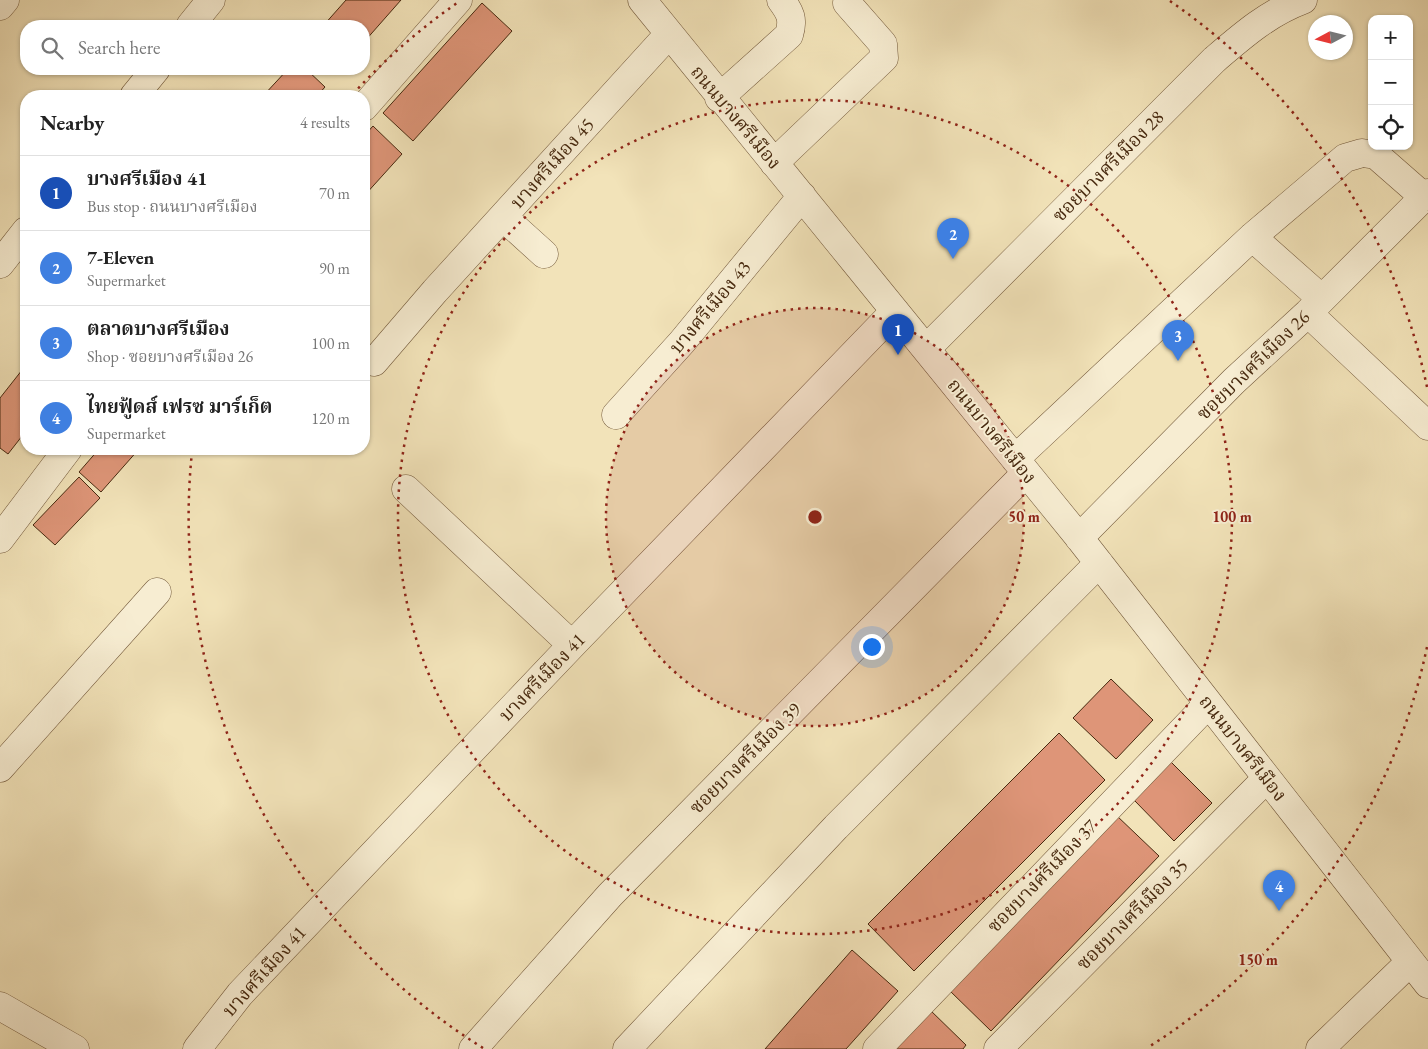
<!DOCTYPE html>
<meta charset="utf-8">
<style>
:root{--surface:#fff;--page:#f2f2f2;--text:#222;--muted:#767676;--line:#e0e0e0;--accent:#8f2418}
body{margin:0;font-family:"EB Garamond","Noto Serif Thai",serif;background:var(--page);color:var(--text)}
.controls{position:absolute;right:15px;top:15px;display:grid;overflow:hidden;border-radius:10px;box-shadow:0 1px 4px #0004}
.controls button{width:45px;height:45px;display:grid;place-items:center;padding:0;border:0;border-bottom:1px solid var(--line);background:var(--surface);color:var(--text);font:25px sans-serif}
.compass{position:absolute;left:1308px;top:15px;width:45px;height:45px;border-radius:50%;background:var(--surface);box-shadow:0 1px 4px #0004;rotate:263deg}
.you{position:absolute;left:871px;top:646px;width:18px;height:18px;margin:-12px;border:4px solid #fff;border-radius:50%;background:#1a73e8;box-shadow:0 0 0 8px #1a73e833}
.badge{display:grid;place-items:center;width:32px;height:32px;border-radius:50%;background:var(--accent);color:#fff;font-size:16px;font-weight:700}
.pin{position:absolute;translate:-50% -41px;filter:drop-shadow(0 1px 2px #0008)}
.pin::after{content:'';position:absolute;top:26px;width:18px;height:15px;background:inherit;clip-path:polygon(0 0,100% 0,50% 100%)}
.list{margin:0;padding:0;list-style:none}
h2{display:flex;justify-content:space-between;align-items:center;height:65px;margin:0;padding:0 20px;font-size:21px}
h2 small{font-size:16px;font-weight:400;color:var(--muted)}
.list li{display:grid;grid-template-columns:32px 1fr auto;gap:15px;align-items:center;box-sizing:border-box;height:75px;padding:0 20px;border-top:1px solid var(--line)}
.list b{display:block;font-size:19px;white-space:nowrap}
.list p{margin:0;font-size:16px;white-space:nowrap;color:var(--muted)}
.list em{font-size:16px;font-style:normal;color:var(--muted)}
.icon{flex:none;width:28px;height:28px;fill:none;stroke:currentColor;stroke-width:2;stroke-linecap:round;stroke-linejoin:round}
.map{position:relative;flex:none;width:1428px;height:1049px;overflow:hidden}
.search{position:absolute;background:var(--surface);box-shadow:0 1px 4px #0004;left:20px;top:20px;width:350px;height:55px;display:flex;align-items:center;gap:12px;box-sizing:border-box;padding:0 18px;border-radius:20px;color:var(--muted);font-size:19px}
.panel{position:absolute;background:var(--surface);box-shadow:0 1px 4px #0004;left:20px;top:90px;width:350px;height:365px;border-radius:20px}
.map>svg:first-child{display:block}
.building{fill:#de9578;stroke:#47290f}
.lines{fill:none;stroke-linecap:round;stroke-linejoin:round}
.minor-casing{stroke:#72583a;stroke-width:29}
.minor{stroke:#f7edd2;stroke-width:28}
.ring{fill:none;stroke:#8f2418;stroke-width:2.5;stroke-dasharray:2.5 5}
.labels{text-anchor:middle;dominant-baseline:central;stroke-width:4;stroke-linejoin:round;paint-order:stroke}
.street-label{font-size:19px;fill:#47290f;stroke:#f7edd2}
.centre{fill:#8f2418;stroke:#f7edd2;stroke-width:2.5}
.ring-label{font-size:15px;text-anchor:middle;font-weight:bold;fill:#8f2418;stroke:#f7edd2;stroke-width:4;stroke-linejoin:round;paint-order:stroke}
</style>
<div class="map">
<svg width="1428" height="1049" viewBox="0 0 1428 1049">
<rect width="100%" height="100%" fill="#f2e3b9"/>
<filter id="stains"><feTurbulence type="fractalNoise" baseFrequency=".004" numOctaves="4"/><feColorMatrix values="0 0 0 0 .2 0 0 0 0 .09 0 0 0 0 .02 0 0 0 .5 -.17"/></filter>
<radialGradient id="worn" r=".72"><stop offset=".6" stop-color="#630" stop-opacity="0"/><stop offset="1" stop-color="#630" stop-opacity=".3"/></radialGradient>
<path class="building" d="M 346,0 L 401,0 L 364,42 L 364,26 L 323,26 Z
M 482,3 L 512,31 L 413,141 L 383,113 Z
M 288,69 L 306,69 L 325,87 L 317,96 L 263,96 Z
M 373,126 L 402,154 L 364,196 L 364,136 Z
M 26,365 L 26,431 L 8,454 L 0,448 L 0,398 Z
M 99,449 L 139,449 L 101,492 L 79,472 Z
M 79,477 L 100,498 L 55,545 L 33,525 Z
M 1111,679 L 1153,720 L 1116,759 L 1073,718 Z
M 1059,733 L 1105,780 L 914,971 L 868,924 Z
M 1171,762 L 1212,803 L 1174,841 L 1134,800 Z
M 1116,815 L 1159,856 L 991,1031 L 949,990 Z
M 852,950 L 898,991 L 846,1049 L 765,1049 Z
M 928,1008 L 966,1045 L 963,1049 L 889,1049 Z"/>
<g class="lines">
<defs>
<path id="minor" d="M 642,0 C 786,179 933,356 1077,535 C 1195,684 1310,835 1428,984
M 0,6 L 5,0
M 190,26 L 211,0
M 134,96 L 156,69
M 719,98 L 789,35 C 794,19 790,12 781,0
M 364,107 L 458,0
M 774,163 L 884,58 L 883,44 L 847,3
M 503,217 L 544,254
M 1252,237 L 1322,299
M 0,264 L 26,231
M 1308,313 L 1428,426
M 926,349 L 1214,60 C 1242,36 1268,13 1303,0
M 374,362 L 435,291 L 669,34
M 616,415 L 682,342 L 802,196
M 1015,459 L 1252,237 L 1345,158 L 1362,153 L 1376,155 L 1424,197
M 406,489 L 572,645
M 1079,538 L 1234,381 L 1308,313 L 1428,193
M 0,539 L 68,449
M 0,768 L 157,592
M 0,1006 L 75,1049
M 197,1049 L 240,994 L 572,645 L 895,311
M 473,1049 L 610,895 L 1025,474
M 627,1049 L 836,827 L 1099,563
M 877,1049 L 1208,704
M 998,1049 L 1266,779
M 1320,1049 L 1410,962"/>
</defs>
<use href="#minor" class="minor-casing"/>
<use href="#minor" class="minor"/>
</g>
<circle cx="815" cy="517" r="209" fill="#8f2418" fill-opacity=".12"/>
<g class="ring">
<circle cx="815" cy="517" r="209"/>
<circle cx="815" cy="517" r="417"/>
<path d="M1427 647A626 626 0 0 1 1147 1048M483 1048A626 626 0 0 1 192 452M353 94A626 626 0 0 1 460 1M1170 1A626 626 0 0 1 1427 387"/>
</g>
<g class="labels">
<g class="street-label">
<text transform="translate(736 117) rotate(50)">ถนนบางศรีเมือง</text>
<text transform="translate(552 163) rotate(-48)">บางศรีเมือง 45</text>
<text transform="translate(1108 166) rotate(-45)">ซอยบางศรีเมือง 28</text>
<text transform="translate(710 307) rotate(-50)">บางศรีเมือง 43</text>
<text transform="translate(1253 365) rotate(-44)">ซอยบางศรีเมือง 26</text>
<text transform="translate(992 431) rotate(51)">ถนนบางศรีเมือง</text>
<text transform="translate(542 677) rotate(-46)">บางศรีเมือง 41</text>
<text transform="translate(1243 748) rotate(52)">ถนนบางศรีเมือง</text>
<text transform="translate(745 758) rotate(-45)">ซอยบางศรีเมือง 39</text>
<text transform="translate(1042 876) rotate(-46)">ซอยบางศรีเมือง 37</text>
<text transform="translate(1132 914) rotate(-45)">ซอยบางศรีเมือง 35</text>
<text transform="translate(264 971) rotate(-48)">บางศรีเมือง 41</text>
</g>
</g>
<circle cx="815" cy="517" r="8" class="centre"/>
<g class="ring-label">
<text x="1024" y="522">50 m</text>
<text x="1232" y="522">100 m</text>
<text x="1258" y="965">150 m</text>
</g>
<rect width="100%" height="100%" filter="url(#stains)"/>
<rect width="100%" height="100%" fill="url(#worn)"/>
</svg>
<div class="controls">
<button>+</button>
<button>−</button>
<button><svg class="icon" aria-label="locate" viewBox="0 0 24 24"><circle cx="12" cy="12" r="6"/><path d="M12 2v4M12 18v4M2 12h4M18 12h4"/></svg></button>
</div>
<svg class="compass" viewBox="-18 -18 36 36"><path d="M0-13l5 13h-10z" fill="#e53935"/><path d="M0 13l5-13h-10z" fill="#767676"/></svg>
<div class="you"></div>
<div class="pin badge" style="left:898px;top:355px;background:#1a4fb4">1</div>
<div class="pin badge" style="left:953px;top:259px;background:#3f7fe0">2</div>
<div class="pin badge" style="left:1178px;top:361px;background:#3f7fe0">3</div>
<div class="pin badge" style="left:1279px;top:911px;background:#3f7fe0">4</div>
<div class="search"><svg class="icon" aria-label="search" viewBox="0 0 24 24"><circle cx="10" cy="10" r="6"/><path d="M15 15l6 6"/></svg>Search here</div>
<section class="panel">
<h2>Nearby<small>4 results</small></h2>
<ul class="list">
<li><span class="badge" style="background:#1a4fb4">1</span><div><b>บางศรีเมือง 41</b><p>Bus stop · ถนนบางศรีเมือง</p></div><em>70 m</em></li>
<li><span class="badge" style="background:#3f7fe0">2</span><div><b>7-Eleven</b><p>Supermarket</p></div><em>90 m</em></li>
<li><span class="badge" style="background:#3f7fe0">3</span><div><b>ตลาดบางศรีเมือง</b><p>Shop · ซอยบางศรีเมือง 26</p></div><em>100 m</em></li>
<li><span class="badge" style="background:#3f7fe0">4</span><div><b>ไทยฟู้ดส์ เฟรซ มาร์เก็ต</b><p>Supermarket</p></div><em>120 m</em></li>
</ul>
</section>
</div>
